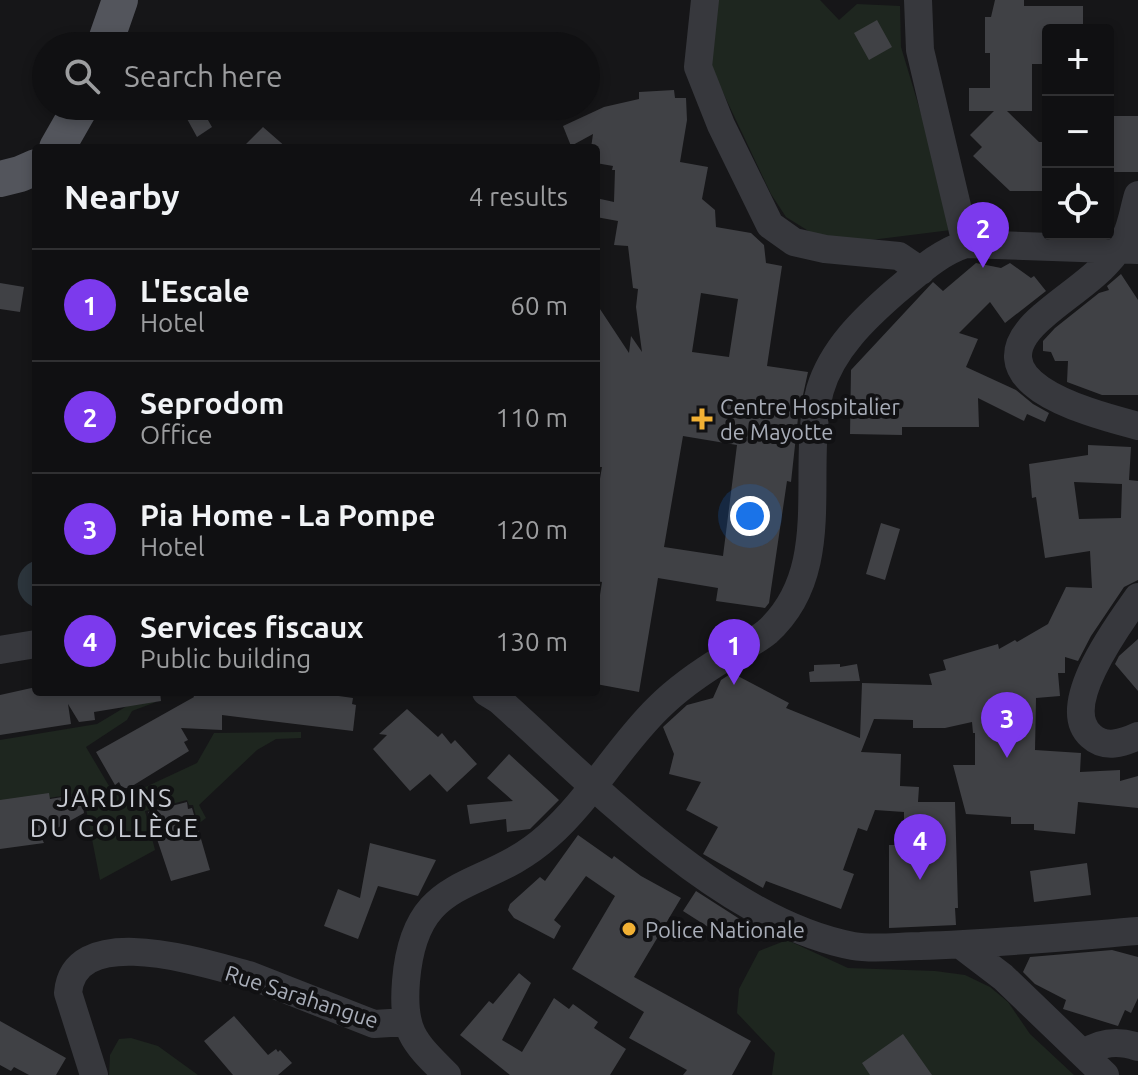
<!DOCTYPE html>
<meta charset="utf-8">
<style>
:root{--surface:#101012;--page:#19191b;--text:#f1f3f6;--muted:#9c9d9f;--line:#303032;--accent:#7c3aed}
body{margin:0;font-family:Ubuntu,sans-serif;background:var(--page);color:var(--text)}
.controls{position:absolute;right:24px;top:24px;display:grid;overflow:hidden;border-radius:8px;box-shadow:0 4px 12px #0003}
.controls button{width:72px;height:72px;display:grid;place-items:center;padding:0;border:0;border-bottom:2px solid var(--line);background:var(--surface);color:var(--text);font:40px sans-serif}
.you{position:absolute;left:750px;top:516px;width:28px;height:28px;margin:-20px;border:6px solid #fff;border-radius:50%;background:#1a73e8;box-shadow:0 0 0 12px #1a73e833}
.badge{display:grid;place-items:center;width:52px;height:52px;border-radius:50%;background:var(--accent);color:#fff;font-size:26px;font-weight:700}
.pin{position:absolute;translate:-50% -66px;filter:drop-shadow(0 2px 4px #0008)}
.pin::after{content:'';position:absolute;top:42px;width:28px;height:24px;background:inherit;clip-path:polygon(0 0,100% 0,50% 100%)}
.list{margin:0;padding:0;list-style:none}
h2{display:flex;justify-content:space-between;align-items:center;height:104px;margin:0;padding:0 32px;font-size:34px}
h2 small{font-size:26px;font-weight:400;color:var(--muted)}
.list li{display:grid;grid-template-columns:52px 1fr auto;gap:24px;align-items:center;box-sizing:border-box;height:112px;padding:0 32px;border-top:2px solid var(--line)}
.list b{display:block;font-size:30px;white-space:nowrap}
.list p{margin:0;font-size:26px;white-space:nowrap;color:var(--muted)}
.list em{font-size:26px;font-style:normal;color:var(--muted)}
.icon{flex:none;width:44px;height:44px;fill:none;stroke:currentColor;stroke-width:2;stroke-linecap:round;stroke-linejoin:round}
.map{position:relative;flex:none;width:1138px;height:1075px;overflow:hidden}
.search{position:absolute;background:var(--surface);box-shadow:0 4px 12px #0003;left:32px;top:32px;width:568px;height:88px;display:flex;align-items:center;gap:20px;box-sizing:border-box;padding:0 28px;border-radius:44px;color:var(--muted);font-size:30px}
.panel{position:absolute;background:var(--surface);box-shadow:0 4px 12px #0003;left:32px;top:144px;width:568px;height:552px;border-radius:8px}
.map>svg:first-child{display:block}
.green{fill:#1e261f}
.water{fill:#2c353c}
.building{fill:#404145;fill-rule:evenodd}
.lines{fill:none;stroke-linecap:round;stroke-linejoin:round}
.minor{stroke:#37383d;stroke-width:28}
.major{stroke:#53555c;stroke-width:36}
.poi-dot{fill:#f2b134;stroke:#111113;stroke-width:3}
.labels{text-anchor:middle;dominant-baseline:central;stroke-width:8;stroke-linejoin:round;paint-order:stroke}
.poi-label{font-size:22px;fill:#a8adb8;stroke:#111113;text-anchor:start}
.street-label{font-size:22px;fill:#a8adb8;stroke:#111113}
.quarter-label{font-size:26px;letter-spacing:2px;fill:#c9ccd4;stroke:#111113}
</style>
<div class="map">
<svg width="1138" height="1075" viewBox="0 0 1138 1075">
<rect width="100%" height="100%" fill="#161618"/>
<path class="green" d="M 717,0 L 820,0 L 839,20 L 857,4 L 900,6 L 901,47 L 928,137 L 951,230 L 871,240 L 815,235 L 786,217 L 771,194 L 709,63 Z
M 142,697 L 156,702 L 132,711 L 127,720 L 86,747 L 112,791 L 118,789 L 122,798 L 197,763 L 214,733 L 301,732 L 301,738 L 276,739 L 257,750 L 199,805 L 206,818 L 198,824 L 193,805 L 189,805 L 187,800 L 145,811 L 155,850 L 100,880 L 83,793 L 0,805 L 0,740 L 97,724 Z
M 787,940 L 848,968 L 935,971 L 965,975 L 990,987 L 1008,1002 L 1030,1034 L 1074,1075 L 772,1075 L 775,1053 L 737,1013 L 739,989 L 759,951 Z
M 131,1038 L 158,1046 L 198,1075 L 109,1075 L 110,1055 L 119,1039 Z"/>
<path class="water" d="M 36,560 L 36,608 C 12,599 11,569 36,560 Z"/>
<path class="building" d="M 995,0 L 1024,0 L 1024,6 L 1083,6 L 1083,30 L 1048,30 L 1048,64 L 1032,64 L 1032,111 L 1007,111 L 1039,142 L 1048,142 L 1048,191 L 1010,191 L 973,156 L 982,147 L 970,135 L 994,111 L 969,111 L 969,88 L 990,88 L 990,53 L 985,53 L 985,17 L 991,17 Z
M 877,20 L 892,47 L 869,60 L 854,33 Z
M 674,90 L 675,98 L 686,98 L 687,120 L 680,162 L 708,167 L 702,199 L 715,210 L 716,227 L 751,233 L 764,245 L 766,263 L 782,266 L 767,366 L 808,372 L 798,418 L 791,482 L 787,481 L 769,603 L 765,608 L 716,601 L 718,588 L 658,578 L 639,692 L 596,684 L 596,621 L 602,582 L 596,581 L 596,502 L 602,467 L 596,467 L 596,303 L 629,353 L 631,336 L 642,352 L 636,307 L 638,289 L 633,288 L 628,246 L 614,245 L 618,221 L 596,217 L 596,198 L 614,202 L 615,170 L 612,170 L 613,166 L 596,163 L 596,148 L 591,148 L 593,134 L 571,146 L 563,126 L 604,107 L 639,99 L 639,92 ZM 701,293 L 738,299 L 729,357 L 692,352 ZM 683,436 L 737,445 L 723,556 L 664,547 Z
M 201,108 L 212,127 L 197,137 L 186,117 Z
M 1108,116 L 1138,116 L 1138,172 L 1108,172 Z
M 263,127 L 287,148 L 242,148 Z
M 976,263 L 1001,268 L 1010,263 L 1031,278 L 1034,276 L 1046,291 L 1005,323 L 990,302 L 959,333 L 978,339 L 966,367 L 1016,390 L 1033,404 L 1049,413 L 1045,422 L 1027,414 L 1024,421 L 978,398 L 979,427 L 902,427 L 902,435 L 850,434 L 851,370 L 933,282 L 943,291 Z
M 1121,274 L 1138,300 L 1138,395 L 1102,395 L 1067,382 L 1068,361 L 1055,361 L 1051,352 L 1043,351 L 1043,341 L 1055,328 L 1099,293 L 1109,290 L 1107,286 Z
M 0,283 L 24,287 L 20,312 L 0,309 Z
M 1088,445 L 1131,447 L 1129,480 L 1138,481 L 1138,580 L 1124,587 L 1091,636 L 1078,661 L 1065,657 L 1065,673 L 1058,673 L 1060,696 L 1036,698 L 1035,750 L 1081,753 L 1080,772 L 1120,770 L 1120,781 L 1138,776 L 1138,808 L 1078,802 L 1075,834 L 1034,830 L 1034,824 L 1011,824 L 1011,817 L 966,814 L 953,765 L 975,765 L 975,733 L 973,733 L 972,722 L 945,728 L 913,728 L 913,720 L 874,719 L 861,752 L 901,754 L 900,786 L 919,787 L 918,802 L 955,802 L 958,908 L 955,908 L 956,925 L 889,928 L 889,845 L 904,845 L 904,812 L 875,810 L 867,831 L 858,828 L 843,870 L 854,874 L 841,909 L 766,881 L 763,888 L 703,854 L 718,827 L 686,810 L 701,782 L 669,774 L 674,754 L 663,727 L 687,705 L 713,698 L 721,680 L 732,673 L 789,703 L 786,708 L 860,738 L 862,683 L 932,685 L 929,674 L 946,670 L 943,660 L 998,644 L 999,649 L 1015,640 L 1017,642 L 1048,624 L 1066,587 L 1092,588 L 1090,551 L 1045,558 L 1036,497 L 1032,498 L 1029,464 L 1088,455 ZM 1074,482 L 1122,484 L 1121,518 L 1079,519 Z
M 881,523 L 900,529 L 885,580 L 866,574 Z
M 1138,639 L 1138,691 L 1115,664 L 1119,656 Z
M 840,664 L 840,667 L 857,664 L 860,681 L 810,682 L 809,672 L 814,671 L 814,665 Z
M 36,687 L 36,692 L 160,692 L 161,701 L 94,712 L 95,720 L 79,722 L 68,704 L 71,724 L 0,735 L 0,695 Z
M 192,692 L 310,692 L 353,698 L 352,704 L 356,705 L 353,731 L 222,715 L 222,730 L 181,728 L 188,740 L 184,742 L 189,751 L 129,788 L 122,788 L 119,782 L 115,785 L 96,752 L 194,697 Z
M 407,709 L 438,737 L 442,733 L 451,744 L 455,740 L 477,764 L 447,792 L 430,774 L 410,791 L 373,749 L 387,735 L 379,734 Z
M 509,754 L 559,800 L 530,829 L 507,832 L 506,819 L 470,824 L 467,805 L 513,801 L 487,778 Z
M 49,793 L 50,799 L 81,794 L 84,813 L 41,837 L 44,843 L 0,849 L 0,800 Z
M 187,802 L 188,809 L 192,808 L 210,870 L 171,881 L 148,812 Z
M 578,835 L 612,859 L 614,856 L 641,876 L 681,898 L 634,977 L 751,1041 L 732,1075 L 683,1075 L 687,1070 L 629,1038 L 644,1012 L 572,969 L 615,896 L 586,876 L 554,920 L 561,926 L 554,939 L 514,918 L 508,910 L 510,904 L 540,877 L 545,881 Z
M 370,843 L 436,860 L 418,896 L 378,886 L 358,939 L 324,926 L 338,889 L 360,898 Z
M 1087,863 L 1091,895 L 1034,902 L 1030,871 Z
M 696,891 L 749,925 L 739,940 L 719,928 L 716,932 L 683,911 Z
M 1112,950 L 1138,957 L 1138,998 L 1131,1013 L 1125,1010 L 1118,1026 L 1063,1009 L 1066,1000 L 1035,984 L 1023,972 L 1030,957 Z
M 519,973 L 531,983 L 502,1040 L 522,1052 L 554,998 L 569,1009 L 573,1004 L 598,1022 L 594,1028 L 626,1049 L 610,1075 L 510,1075 L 460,1035 L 489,1001 L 493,1004 Z
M 234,1016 L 268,1055 L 276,1049 L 278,1052 L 280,1050 L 292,1063 L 278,1075 L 233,1075 L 204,1041 Z
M 0,1021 L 66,1058 L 56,1075 L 29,1075 L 14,1067 L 11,1071 L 0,1065 Z
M 903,1034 L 932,1075 L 870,1075 L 862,1063 Z"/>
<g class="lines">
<path class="minor" d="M 705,0 L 698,67 L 721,125 L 770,225 L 794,242 L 825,249 L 899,256 L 921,271
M 918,0 L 920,50 L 966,244
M 1138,195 C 1134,208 1132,224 1126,236 C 1109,271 1071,291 1043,316 C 965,382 1090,413 1138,426
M 1138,597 C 1119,624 1057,706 1091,736 C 1105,749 1123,743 1138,736
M 0,650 L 36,644
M 486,692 L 499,700 C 595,786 724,922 853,946 C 874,950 899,946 920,946 C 993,944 1065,937 1138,931
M 961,945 L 1003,977 L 1105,1075
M 1084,1053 C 1101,1042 1118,1040 1138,1047
M 94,1075 L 68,993 C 74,920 206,964 249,975 L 374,1024 L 406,1022
M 447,1075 C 413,1041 402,1031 406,981 C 415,870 483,895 548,836 C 590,799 618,747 658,708 C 679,687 701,672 726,657 C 739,649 755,642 767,632 C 837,569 799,469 820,390 C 832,349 865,318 896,291 C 918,273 938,253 966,244 L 1138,250"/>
<path class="major" d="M 104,46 L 120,0
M 57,148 L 81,106
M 0,179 L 20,174 L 36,167"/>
</g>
<g class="poi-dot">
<path d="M698 407h8v8h8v8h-8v8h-8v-8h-8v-8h8z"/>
<circle cx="629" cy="929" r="8"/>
</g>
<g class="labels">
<g class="poi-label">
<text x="720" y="406">Centre Hospitalier<tspan x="720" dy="25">de Mayotte</tspan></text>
<text x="645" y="929">Police Nationale</text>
</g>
<g class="street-label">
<text transform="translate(302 996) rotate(18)">Rue Sarahangue</text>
</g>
<g class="quarter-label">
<text x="115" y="797">JARDINS<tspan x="115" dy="30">DU COLLÈGE</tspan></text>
</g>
</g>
</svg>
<div class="controls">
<button>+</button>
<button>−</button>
<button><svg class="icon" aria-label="locate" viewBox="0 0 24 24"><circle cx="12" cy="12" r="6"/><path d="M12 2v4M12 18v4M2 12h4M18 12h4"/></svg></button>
</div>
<div class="you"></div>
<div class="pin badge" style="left:734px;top:685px">1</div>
<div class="pin badge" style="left:983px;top:268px">2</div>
<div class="pin badge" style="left:1007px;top:758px">3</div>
<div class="pin badge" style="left:920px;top:880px">4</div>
<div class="search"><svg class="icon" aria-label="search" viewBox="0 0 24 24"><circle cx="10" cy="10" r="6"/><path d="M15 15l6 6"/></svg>Search here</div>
<section class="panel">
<h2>Nearby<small>4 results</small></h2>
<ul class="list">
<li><span class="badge">1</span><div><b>L'Escale</b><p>Hotel</p></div><em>60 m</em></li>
<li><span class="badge">2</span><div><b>Seprodom</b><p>Office</p></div><em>110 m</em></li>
<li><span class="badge">3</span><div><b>Pia Home - La Pompe</b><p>Hotel</p></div><em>120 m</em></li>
<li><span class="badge">4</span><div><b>Services fiscaux</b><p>Public building</p></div><em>130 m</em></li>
</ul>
</section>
</div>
